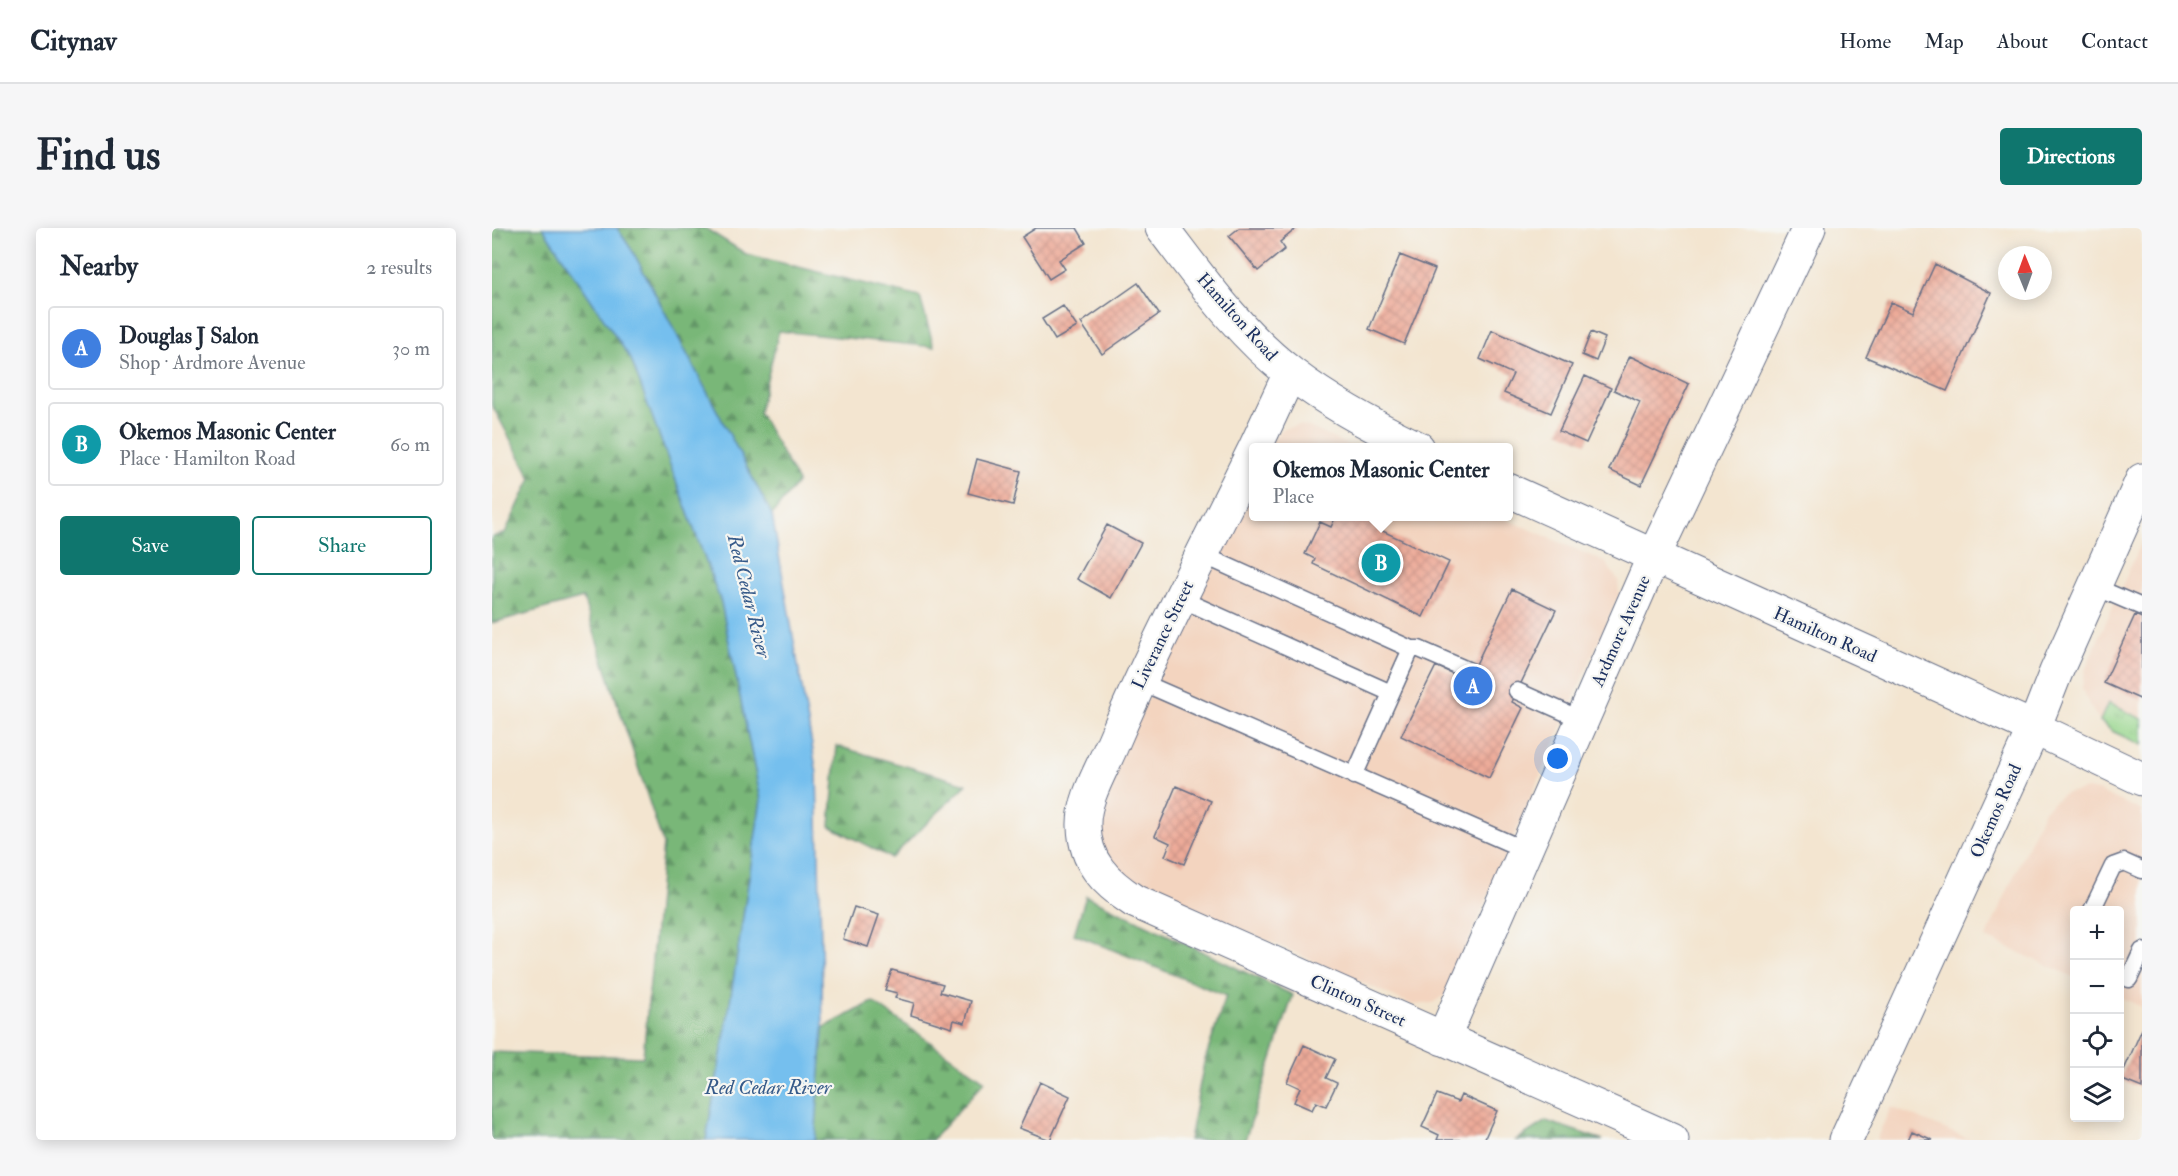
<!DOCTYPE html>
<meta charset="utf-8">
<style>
:root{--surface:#fff;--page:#f6f6f7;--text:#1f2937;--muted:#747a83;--line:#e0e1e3;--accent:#0f766e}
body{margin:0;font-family:"IM FELL Double Pica",serif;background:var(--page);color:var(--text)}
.controls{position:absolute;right:18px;bottom:18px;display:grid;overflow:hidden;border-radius:6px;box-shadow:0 3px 15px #0003}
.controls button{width:54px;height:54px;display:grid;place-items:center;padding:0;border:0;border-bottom:2px solid var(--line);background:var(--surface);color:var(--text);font:30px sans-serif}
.compass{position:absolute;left:1506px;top:18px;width:54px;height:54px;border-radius:50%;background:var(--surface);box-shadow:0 3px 15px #0003;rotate:359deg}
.you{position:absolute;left:1066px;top:531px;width:21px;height:21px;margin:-15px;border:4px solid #fff;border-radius:50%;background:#1a73e8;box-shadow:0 0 0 9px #1a73e833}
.badge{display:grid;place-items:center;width:39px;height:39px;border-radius:50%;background:var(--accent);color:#fff;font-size:20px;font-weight:700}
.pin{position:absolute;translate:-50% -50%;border:3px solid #fff;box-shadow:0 2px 6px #0006}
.popup{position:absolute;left:757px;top:215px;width:264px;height:78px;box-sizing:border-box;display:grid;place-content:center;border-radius:6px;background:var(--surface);filter:drop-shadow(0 2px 4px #0005);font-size:20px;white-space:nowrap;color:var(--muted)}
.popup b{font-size:22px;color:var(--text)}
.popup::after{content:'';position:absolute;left:50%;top:100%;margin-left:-12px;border:12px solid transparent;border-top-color:var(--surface)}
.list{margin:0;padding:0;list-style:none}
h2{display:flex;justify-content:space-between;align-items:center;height:78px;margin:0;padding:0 24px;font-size:26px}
h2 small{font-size:20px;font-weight:400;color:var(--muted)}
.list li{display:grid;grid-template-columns:39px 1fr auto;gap:18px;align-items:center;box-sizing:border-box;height:84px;margin:0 12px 12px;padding:0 12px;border:2px solid var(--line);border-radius:6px}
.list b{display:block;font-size:22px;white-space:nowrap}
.list p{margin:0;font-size:20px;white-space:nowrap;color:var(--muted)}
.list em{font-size:20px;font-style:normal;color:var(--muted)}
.actions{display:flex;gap:12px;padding:18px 24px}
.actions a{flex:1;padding:14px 0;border:2px solid var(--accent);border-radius:6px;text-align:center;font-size:21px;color:var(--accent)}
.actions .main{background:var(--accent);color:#fff}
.icon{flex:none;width:33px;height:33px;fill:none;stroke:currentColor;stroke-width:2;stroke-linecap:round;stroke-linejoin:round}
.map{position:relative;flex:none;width:1650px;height:912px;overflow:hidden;border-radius:6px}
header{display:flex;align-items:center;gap:36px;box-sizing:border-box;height:84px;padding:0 30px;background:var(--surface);border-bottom:2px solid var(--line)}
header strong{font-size:28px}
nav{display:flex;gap:33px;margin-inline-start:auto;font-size:21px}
.intro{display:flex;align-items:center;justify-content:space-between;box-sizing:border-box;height:144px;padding:0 36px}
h1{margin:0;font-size:42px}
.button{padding:15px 27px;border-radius:6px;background:var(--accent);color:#fff;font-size:21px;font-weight:700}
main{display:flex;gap:36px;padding:0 36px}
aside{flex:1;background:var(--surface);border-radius:6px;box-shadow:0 3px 15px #0003}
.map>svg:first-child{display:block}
.built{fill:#f3d4bf}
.grass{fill:url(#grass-tufts);stroke:#598275;stroke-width:1.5}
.forest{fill:url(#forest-firs);stroke:#4a736b;stroke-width:1.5}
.water{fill:#75bfee;stroke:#4877a6;stroke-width:1.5}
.building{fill:url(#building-cross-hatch)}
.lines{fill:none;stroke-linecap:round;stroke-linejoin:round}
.lane-casing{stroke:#676f86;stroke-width:19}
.street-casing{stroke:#676f86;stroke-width:35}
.secondary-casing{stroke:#676f86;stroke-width:35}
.lane{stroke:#fff;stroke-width:16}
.street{stroke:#fff;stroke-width:33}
.secondary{stroke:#fff;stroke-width:33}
.labels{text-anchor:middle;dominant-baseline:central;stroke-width:4.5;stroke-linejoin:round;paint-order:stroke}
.street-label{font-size:18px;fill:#1b2f5e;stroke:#f6f6f2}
.water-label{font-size:20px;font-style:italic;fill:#365a89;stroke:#f6f6f2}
</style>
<header>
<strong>Citynav</strong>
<nav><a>Home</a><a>Map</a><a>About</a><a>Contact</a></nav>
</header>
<div class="intro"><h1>Find us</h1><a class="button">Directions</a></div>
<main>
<aside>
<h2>Nearby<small>2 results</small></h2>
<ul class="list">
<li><span class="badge" style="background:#3f7fe0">A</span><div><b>Douglas J Salon</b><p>Shop · Ardmore Avenue</p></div><em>30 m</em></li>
<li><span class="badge" style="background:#0f9aa8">B</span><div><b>Okemos Masonic Center</b><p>Place · Hamilton Road</p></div><em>60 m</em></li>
</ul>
<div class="actions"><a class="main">Save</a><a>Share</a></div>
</aside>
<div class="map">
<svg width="1650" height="912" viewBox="0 0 1650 912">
<defs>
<pattern id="grass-tufts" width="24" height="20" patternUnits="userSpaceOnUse" patternTransform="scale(1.5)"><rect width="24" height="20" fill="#97d68c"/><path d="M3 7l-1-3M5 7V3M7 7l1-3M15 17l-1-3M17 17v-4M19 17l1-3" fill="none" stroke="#82b87b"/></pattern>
<pattern id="forest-firs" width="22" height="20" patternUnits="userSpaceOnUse" patternTransform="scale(1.5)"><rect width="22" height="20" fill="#79b778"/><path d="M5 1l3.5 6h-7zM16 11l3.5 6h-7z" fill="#629566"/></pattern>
<pattern id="building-cross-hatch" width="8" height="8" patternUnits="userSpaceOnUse" patternTransform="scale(1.5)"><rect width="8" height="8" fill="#edab99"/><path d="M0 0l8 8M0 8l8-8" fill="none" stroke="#cb9386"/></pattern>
</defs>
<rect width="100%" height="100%" fill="#f6f6f2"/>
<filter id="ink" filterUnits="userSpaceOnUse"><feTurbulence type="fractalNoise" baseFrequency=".0167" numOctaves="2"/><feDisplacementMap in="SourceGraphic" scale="12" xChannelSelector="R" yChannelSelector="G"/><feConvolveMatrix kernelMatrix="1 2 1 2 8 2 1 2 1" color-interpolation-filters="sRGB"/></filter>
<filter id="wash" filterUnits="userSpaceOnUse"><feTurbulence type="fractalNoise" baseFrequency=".008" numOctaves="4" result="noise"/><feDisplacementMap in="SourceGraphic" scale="24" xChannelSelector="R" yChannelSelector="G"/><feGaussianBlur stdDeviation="1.35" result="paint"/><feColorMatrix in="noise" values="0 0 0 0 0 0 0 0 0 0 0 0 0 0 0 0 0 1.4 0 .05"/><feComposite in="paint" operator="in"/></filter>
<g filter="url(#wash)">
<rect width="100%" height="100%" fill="#f3e5d0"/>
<path class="built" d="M 807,197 L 817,199 L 860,219 L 776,220 L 789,202 Z
M 761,251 L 762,288 L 1009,289 L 1113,334 L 1126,352 L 1127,366 L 953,767 L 940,775 L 921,777 L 630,648 L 622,640 L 606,608 L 609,583 L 629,528 Z
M 1650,313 L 1650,517 L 1620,503 L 1608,493 L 1597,477 L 1590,460 L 1594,439 Z
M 1595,561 L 1606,563 L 1650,583 L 1650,779 L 1628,769 L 1628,682 L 1582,682 L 1582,749 L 1494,710 L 1552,582 L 1571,566 Z
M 1399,879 L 1479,912 L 1384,912 Z"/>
<path class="grass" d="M 1616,475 L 1650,491 L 1650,517 L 1620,503 L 1608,493 Z"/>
<path class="forest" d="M 0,0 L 51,0 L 139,131 L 229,374 L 269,572 L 235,794 L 214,912 L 0,912 L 0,824 L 151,829 L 171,616 L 91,370 L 0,395 L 0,309 L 13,305 L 39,250 L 0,177 Z
M 125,0 L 213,0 L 254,26 L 428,69 L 442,119 L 287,103 L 267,184 L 306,254 L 280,287 L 141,24 Z
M 345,518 L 475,556 L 399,630 L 338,598 Z
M 594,668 L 801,767 L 753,912 L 697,912 L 712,835 L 734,768 L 582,706 Z
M 381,774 L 493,853 L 440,912 L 323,912 L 331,800 Z
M 1054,893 L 1111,912 L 1024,912 Z"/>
<path class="water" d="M 51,0 L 125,0 L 141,24 L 280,287 L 325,546 L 331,800 L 323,912 L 214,912 L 235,794 L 269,572 L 229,374 L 139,131 Z"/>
<g id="blocks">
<path class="building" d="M 544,0 L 585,0 L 594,15 L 567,32 L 573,41 L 557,51 L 530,9 Z
M 747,0 L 805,0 L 788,14 L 793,21 L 766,43 L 737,8 Z
M 908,27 L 943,41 L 912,116 L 877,101 Z
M 1443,36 L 1499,65 L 1455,163 L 1374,129 L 1399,74 L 1421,84 Z
M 646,55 L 667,86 L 610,126 L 589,95 Z
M 571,78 L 585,99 L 563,112 L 550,91 Z
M 1000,102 L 1080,137 L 1059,185 L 1012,165 L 1021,146 L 988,131 Z
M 1099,104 L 1113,110 L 1104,133 L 1090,127 Z
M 1138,128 L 1197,156 L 1149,257 L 1117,242 L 1148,174 L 1122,162 Z
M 1093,148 L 1119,160 L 1094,215 L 1067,203 Z
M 485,231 L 529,243 L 521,277 L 476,265 Z
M 844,288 L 864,288 L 876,294 L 879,288 L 890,288 L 884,300 L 957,334 L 931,389 L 821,336 L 823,331 L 813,326 L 828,294 L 839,299 Z
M 615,297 L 649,315 L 619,370 L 585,351 Z
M 1020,361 L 1064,382 L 1020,474 L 1031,480 L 997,550 L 909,508 L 944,438 L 976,453 Z
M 1643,387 L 1650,390 L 1650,472 L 1612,455 Z
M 684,558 L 719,573 L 692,636 L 673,628 L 678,615 L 663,608 Z
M 362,679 L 387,687 L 376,719 L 351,711 Z
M 400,742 L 451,756 L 448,764 L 479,773 L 473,795 L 462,792 L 460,800 L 419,787 L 422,775 L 403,770 L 405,765 L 393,762 Z
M 1650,801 L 1650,860 L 1628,851 Z
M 812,817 L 843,831 L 834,850 L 845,855 L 834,878 L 824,874 L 820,882 L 802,874 L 808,860 L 795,854 Z
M 548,854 L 578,868 L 558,912 L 527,900 Z
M 945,866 L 966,874 L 969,867 L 1005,883 L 992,912 L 945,912 L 947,907 L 930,899 Z
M 1420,903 L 1441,912 L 1416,912 Z"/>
</g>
</g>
<g filter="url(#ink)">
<use href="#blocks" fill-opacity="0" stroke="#676f86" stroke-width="1.5"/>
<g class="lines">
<defs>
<path id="lane" d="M 711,327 L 919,421 L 862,548
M 1601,358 L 1650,379
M 689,371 L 899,465
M 919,421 L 927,421 L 980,444
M 647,453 L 1033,622
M 1025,463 L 1090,492
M 1600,682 L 1621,638 L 1632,634 L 1650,642
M 1637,751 L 1650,723"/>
<path id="street" d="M 670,0 C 709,51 748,107 800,146 C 839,176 882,199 926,220
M 763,220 L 798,145
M 762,222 C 714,320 663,416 620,517 C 610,541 591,571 592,598 C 593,634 613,654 642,673 L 1180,912
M 1016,262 L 1542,500
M 951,811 L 1161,330 L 1317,0"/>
<path id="secondary" d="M 1542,500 L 1650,551
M 1354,912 L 1542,500 L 1564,444 L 1650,252"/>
</defs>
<use href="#lane" class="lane-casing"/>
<use href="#street" class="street-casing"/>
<use href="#secondary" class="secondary-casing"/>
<use href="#lane" class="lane"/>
<use href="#street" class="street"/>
<use href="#secondary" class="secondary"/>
</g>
</g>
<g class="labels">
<g class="street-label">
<text transform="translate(745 89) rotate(48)">Hamilton Road</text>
<text transform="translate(1129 403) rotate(-66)">Ardmore Avenue</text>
<text transform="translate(671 407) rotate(-64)">Liverance Street</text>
<text transform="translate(1333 407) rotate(24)">Hamilton Road</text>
<text transform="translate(1504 583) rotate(-66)">Okemos Road</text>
<text transform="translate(866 773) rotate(24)">Clinton Street</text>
</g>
<g class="water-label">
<text transform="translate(257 368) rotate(76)">Red Cedar River</text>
<text x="276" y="859">Red Cedar River</text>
</g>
</g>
</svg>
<div class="controls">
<button>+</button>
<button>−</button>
<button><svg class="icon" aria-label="locate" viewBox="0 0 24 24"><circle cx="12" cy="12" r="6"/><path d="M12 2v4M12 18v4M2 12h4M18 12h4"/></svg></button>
<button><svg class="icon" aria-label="layers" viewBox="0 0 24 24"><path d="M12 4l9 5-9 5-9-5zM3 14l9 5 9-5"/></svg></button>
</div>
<svg class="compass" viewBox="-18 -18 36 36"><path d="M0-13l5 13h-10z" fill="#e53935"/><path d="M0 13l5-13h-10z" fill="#747a83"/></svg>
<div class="you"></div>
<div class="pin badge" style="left:981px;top:458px;background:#3f7fe0">A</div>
<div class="pin badge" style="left:889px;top:335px;background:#0f9aa8">B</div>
<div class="popup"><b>Okemos Masonic Center</b>Place</div>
</div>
</main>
